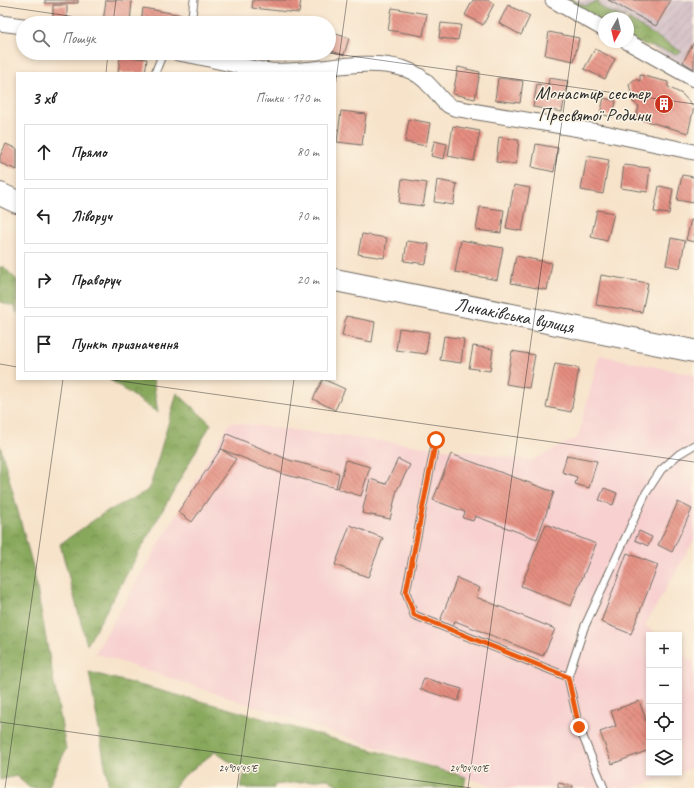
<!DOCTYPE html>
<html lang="uk">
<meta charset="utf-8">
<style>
:root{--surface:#fff;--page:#f6f6f6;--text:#222;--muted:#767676;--line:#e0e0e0}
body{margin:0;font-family:Caveat,sans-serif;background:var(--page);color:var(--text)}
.controls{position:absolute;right:12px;bottom:12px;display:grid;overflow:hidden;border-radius:0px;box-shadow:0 2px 6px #0003}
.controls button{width:36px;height:36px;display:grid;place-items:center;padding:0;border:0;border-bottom:1px solid var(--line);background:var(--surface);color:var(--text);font:20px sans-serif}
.compass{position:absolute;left:598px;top:12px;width:36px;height:36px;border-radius:50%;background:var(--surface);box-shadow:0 2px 6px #0003;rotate:188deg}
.stop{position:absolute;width:12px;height:12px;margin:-9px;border:3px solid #ea580c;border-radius:50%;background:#fff}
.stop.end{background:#ea580c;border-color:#fff;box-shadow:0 1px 4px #0008}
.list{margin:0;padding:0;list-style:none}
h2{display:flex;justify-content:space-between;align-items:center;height:52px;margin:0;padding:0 16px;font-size:17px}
h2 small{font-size:13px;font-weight:400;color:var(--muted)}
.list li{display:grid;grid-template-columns:26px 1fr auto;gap:12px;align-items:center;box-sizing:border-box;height:56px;margin:0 8px 8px;padding:0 8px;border:1px solid var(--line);border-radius:0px}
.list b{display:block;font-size:15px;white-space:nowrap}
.list em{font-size:13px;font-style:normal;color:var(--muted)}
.icon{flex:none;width:22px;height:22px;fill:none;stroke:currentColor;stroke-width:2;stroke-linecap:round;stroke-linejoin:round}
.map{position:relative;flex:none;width:694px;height:788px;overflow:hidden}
.search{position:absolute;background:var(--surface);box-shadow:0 2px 6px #0003;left:16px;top:16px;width:320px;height:44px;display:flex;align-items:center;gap:10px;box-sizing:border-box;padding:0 14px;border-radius:22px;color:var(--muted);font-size:15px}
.panel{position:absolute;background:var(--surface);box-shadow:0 2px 6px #0003;left:16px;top:72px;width:320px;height:308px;border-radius:0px}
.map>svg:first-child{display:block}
.built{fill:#f7d0cf}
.industrial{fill:url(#industrial-furrows)}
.forest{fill:url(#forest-crowns);stroke:#5a6a44}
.building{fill:url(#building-back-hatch)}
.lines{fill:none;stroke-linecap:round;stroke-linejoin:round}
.lane-casing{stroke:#726b63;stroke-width:9}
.street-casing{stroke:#726b63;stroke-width:17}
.primary-casing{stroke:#726b63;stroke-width:24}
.lane{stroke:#fff;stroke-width:7}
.street{stroke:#fff;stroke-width:15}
.primary{stroke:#fff;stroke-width:22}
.route{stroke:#ea580c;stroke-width:5}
.ticks{fill:none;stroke:#2b2b2b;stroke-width:1;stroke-opacity:0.45}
.labels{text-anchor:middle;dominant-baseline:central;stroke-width:3;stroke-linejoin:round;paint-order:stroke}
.poi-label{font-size:19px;fill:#2b2b2b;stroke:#fcf5e5;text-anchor:end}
.street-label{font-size:19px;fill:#2b2b2b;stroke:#fcf5e5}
.ticks-label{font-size:10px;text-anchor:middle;fill:#2b2b2b;stroke:#fcf5e5;stroke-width:3;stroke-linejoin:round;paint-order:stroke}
</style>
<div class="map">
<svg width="694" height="788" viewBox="0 0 694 788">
<defs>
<pattern id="industrial-furrows" width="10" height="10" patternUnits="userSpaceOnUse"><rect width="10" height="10" fill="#d2bec5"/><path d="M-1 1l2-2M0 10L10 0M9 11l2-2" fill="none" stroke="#b4a3a9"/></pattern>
<pattern id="forest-crowns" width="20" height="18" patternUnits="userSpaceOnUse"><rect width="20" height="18" fill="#88a85c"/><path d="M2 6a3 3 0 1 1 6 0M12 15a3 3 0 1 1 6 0" fill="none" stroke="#6f894c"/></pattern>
<pattern id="building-back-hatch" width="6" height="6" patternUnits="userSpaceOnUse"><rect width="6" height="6" fill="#e48d80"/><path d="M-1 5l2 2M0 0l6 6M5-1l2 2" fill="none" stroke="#b97369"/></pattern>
</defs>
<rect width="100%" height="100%" fill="#fcf5e5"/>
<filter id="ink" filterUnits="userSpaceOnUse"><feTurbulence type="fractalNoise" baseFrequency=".025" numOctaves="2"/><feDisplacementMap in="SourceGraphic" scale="8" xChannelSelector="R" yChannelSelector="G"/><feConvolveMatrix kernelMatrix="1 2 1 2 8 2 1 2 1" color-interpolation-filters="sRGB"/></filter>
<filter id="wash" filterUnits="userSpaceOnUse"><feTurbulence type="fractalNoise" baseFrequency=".012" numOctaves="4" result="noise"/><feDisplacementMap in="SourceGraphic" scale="16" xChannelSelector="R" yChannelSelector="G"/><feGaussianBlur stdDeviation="0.9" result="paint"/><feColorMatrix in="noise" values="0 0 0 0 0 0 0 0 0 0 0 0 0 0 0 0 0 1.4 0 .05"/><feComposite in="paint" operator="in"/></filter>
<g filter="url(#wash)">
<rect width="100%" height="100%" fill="#f7e3ca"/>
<path class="built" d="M 599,355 L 694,375 L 694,540 L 645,625 L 657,635 L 649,635 L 649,773 L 678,773 L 635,788 L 498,788 L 95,653 L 230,422 L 533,460 L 578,437 Z
M 679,652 L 694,663 L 694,767 L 679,773 Z"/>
<path class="industrial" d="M 570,0 L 694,0 L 694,73 L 628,34 L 628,18 L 604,18 Z"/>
<path class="forest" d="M 552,0 L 572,0 L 586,6 L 599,0 L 598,4 L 607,11 L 626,18 L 604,18 L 604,28 Z
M 628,19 L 682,52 L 677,54 L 628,40 Z
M 0,267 L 4,267 L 17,280 L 17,313 L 15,307 L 0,302 Z
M 109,379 L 153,379 L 158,413 Z
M 177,393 L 211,424 L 87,645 L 60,544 L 104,513 L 149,490 Z
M 0,445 L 33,567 L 66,749 L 48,788 L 30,788 L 16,776 L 0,780 Z
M 89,672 L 219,706 L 466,777 L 464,788 L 342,788 L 328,779 L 274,785 L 274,788 L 240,788 L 245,772 L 215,752 L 181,778 L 174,788 L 109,788 Z"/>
<g id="blocks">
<path class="building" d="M 45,0 L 78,0 L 78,3 L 45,3 Z
M 106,0 L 132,0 L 130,23 L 103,22 Z
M 253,0 L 301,0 L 299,13 L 252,8 Z
M 473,0 L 488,0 L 494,4 L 483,25 L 465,15 Z
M 608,0 L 671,0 L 656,26 Z
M 53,5 L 67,5 L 67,20 L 53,20 Z
M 508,5 L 530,16 L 521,35 L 499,23 Z
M 143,8 L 182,15 L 180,23 L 141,23 Z
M 392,8 L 427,14 L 423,36 L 388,30 Z
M 441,23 L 461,25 L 458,40 L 439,38 Z
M 329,32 L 349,38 L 344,55 L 329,50 Z
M 549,32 L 579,38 L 574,61 L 545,55 Z
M 694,42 L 694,69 L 683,62 Z
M 595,49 L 615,59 L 605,79 L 584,69 Z
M 252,53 L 282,53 L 281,59 L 252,55 Z
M 120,56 L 147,59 L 145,73 L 118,73 Z
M 458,67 L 480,72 L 475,99 L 453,94 Z
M 640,75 L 668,82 L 668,87 L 682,94 L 694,107 L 688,133 L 636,118 L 639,106 L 633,102 L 629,84 L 635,79 L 640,81 Z
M 498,78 L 523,81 L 520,103 L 495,100 Z
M 549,78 L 568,81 L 562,112 L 533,107 L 537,84 L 548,86 Z
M 604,98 L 616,101 L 613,117 L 600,114 Z
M 341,111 L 366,114 L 362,145 L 337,142 Z
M 409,119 L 430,123 L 426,146 L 405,142 Z
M 453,126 L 480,131 L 474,161 L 448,156 Z
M 499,137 L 519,140 L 516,164 L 496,162 Z
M 434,141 L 447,144 L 444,159 L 431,156 Z
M 6,144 L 17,149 L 17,170 L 0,163 L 0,156 Z
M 536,144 L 558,148 L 554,172 L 532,167 Z
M 587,156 L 609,160 L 603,194 L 581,190 Z
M 624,165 L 650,168 L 647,192 L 621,188 Z
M 682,175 L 694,177 L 694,203 L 677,200 Z
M 402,179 L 427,183 L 423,206 L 399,203 Z
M 437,180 L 457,184 L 453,205 L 434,202 Z
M 514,185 L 530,188 L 522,231 L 506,228 Z
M 659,186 L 673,189 L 669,214 L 654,212 Z
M 480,207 L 504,210 L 501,233 L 476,230 Z
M 597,210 L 614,213 L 607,241 L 591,237 Z
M 691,220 L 694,221 L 694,242 L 686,240 Z
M 362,234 L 387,238 L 384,258 L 358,254 Z
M 671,238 L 685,241 L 680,268 L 666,265 Z
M 461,240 L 503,248 L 497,280 L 455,272 Z
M 407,241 L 429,244 L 426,264 L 404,261 Z
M 516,256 L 552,263 L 547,290 L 511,283 Z
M 601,275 L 648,283 L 642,312 L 596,305 Z
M 346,316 L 375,322 L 372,342 L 342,336 Z
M 399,328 L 429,332 L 426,354 L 396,350 Z
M 444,336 L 464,339 L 461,363 L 440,360 Z
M 473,346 L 493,349 L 490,371 L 469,368 Z
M 512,351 L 535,355 L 529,388 L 506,384 Z
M 555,364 L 579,368 L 571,412 L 546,407 Z
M 323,379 L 345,389 L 335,410 L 313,399 Z
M 227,434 L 289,460 L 339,473 L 336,488 L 283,474 L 221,449 L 236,459 L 192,522 L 178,512 L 221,449 Z
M 451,454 L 554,492 L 537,539 L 475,516 L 473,521 L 463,518 L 465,512 L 433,500 Z
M 567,455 L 597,461 L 589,488 L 575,484 L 577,477 L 562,472 Z
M 398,459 L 410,465 L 397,490 L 390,519 L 362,513 L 370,479 L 386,484 Z
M 346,460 L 370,467 L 361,496 L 338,489 Z
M 604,488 L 617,493 L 613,505 L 599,500 Z
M 678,502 L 692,509 L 672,552 L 658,545 Z
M 546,524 L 596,544 L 571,606 L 521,586 Z
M 350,525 L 383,538 L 368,577 L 335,565 Z
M 639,531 L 652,537 L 648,546 L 635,540 Z
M 627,553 L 658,565 L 631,634 L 601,622 Z
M 457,578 L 480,588 L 476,597 L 555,629 L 543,656 L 455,621 L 453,627 L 440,621 Z
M 424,678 L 462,689 L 458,701 L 420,689 Z
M 639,701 L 649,728 L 649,750 L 612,764 L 600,732 L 616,726 L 611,711 Z
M 558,783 L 573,786 L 573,788 L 558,788 Z"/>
</g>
</g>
<g filter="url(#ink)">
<use href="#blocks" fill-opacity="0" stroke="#726b63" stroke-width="1"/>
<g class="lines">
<defs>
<path id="lane" d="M 191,23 L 194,0
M 155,73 L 163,53
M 436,440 L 406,592 L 414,615 L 568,677
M 604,788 L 579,727 L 568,677 L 584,628 L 646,493 L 661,470 L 679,454 L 694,445"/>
<path id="street" d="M 553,0 L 604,29
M 0,23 L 23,26
M 628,42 L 694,79
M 178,53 C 209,57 240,68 271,71 C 315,74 361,56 405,69 C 414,72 424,79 430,86 C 439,94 442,104 454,108 L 609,134 L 694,152"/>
<g id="primary">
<path d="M 0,194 L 17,202"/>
<path id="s1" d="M 335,280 L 694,351"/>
</g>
</defs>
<use href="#lane" class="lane-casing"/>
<use href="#street" class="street-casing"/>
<use href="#primary" class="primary-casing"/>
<use href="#lane" class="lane"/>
<use href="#street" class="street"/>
<use href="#primary" class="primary"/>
</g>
</g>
<g class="lines" filter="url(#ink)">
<path class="route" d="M 436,440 L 406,592 L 414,615 L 568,677 L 579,727"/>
</g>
<path class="ticks" d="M 0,6 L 118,23M 113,23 L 116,0M 329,53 L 694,104M 106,73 L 108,53M 335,87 L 347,0M 0,364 L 17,367M 106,379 L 694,462M 0,722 L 471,788M 5,788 L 63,379M 237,788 L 294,379M 468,788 L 579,0"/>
<defs>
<symbol id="building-disc" viewBox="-11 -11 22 22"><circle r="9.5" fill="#c8321e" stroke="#fcf5e5"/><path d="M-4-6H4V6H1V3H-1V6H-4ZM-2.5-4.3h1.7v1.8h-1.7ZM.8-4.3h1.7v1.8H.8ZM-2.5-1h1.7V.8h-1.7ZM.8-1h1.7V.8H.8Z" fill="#fff"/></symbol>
</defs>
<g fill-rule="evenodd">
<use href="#building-disc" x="653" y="93" width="22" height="22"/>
</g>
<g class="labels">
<g class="poi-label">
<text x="650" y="93">Монастир сестер<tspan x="650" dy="22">Пресвятої Родини</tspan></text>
</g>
<g class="street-label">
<text stroke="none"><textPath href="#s1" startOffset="183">Личаківська вулиця</textPath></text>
</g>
</g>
<g class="ticks-label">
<text x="238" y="772">24°04'45"E</text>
<text x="469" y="772">24°04'40"E</text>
</g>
</svg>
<div class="controls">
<button>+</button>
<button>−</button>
<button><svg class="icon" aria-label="locate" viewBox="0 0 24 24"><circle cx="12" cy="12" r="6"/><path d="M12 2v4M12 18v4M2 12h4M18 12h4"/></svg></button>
<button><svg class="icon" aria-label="layers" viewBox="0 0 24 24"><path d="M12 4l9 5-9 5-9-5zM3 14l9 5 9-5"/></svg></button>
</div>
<svg class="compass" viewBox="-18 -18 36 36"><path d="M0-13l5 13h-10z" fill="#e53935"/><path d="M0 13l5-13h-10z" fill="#767676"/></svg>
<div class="stop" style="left:436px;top:440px"></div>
<div class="stop end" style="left:579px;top:727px"></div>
<div class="search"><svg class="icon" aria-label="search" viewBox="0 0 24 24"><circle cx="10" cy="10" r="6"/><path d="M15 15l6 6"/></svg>Пошук</div>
<section class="panel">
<h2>3 хв<small>Пішки · 170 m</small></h2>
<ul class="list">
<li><svg class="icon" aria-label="ahead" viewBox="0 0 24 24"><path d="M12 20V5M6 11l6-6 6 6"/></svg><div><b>Прямо</b></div><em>80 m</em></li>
<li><svg class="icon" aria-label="left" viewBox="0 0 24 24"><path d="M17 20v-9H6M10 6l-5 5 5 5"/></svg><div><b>Ліворуч</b></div><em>70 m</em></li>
<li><svg class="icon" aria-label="right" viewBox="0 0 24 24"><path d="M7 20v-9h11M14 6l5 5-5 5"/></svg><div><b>Праворуч</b></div><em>20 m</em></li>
<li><svg class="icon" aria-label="arrive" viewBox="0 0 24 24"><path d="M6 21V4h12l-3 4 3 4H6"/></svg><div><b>Пункт призначення</b></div></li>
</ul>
</section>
</div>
